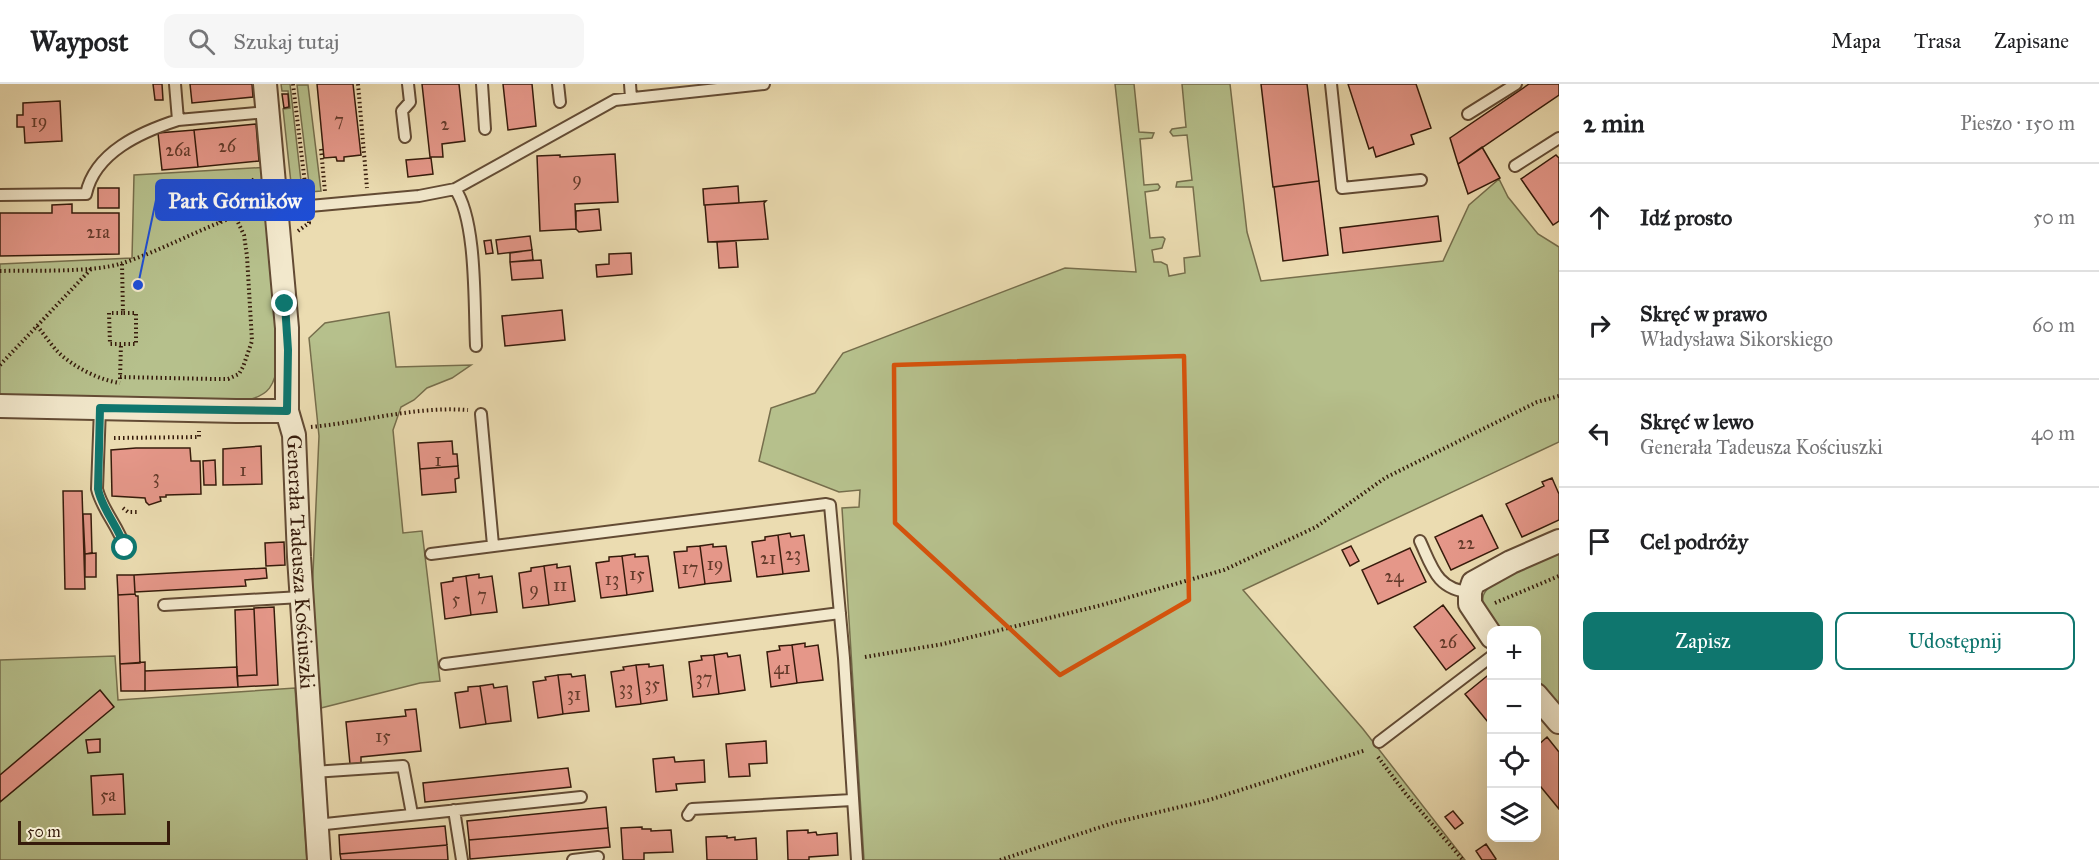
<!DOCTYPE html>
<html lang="pl">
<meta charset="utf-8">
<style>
:root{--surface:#fff;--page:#f6f6f6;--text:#202124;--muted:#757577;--line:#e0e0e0;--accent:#0f766e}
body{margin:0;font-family:"IM FELL Great Primer",serif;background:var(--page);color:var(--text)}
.controls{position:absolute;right:18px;bottom:18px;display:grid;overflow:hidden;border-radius:12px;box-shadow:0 6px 24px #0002}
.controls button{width:54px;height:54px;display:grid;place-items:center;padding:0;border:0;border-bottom:2px solid var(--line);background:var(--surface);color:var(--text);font:30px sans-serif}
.scale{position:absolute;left:18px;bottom:15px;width:152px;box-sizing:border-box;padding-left:6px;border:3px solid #361b0b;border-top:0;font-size:16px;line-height:21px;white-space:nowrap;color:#361b0b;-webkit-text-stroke:4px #f2e8cc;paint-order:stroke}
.stop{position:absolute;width:18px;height:18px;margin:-14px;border:4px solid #0f766e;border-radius:50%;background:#fff}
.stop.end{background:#0f766e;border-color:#fff;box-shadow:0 2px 6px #0008}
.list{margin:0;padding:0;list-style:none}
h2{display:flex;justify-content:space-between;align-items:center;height:78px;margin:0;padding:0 24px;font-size:26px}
h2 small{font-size:20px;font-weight:400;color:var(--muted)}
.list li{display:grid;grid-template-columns:39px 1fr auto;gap:18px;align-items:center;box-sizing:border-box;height:108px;padding:0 24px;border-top:2px solid var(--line)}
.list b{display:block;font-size:22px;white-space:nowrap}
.list p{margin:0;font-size:20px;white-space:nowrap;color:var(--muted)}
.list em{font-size:20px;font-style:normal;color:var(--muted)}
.actions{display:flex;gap:12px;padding:18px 24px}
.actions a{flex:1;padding:14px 0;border:2px solid var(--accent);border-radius:12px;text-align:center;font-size:21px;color:var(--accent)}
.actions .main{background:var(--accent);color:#fff}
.icon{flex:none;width:33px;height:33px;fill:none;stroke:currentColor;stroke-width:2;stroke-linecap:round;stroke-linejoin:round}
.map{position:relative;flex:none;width:1559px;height:776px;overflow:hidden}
header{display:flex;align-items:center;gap:36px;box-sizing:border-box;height:84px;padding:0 30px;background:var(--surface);border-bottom:2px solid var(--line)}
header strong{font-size:28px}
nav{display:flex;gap:33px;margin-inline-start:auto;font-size:21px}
.search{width:420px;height:54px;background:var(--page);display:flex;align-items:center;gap:15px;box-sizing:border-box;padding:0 21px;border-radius:12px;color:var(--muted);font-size:22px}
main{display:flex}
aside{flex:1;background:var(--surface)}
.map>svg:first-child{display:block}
.green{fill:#b6c08c;stroke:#766e4c;stroke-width:1.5}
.building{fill:#e59789;stroke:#361b0b;stroke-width:1.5}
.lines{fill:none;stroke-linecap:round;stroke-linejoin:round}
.service-casing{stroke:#634b34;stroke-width:14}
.minor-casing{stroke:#634b34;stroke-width:26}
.path{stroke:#361b0b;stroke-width:4;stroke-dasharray:1.5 3;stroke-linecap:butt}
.service{stroke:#f2e8cc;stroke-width:10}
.minor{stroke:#f2e8cc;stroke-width:22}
.route{stroke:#0f766e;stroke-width:8}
.marked{fill:none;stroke:#d6530c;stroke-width:4.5;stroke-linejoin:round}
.labels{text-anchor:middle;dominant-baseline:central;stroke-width:4.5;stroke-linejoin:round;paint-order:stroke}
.number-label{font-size:18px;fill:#623a2a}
.street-label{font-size:21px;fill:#361b0b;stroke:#f2e8cc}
.leader{fill:none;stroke:#1d4ed8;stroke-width:2}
.callout-dot{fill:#1d4ed8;stroke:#f2e8cc;stroke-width:2}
.callout{fill:#1d4ed8;stroke:#1d4ed8;stroke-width:2}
.callout-label{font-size:22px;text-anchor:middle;font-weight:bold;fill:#fff}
</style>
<header>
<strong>Waypost</strong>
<div class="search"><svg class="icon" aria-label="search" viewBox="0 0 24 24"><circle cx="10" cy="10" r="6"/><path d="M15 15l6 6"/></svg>Szukaj tutaj</div>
<nav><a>Mapa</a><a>Trasa</a><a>Zapisane</a></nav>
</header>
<main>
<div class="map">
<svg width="1559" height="776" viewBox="0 0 1559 776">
<rect width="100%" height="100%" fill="#ebdcb1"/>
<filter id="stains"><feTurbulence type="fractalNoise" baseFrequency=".00333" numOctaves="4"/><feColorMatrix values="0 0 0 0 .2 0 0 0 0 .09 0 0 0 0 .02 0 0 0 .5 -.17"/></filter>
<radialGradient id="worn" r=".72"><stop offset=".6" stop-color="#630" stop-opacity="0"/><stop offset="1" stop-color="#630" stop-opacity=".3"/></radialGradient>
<path class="green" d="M 281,0 L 290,0 L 302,106 L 291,99 L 283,25 L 290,24 L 288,7 L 282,7 Z
M 1115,0 L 1134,0 L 1139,48 L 1154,49 L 1152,54 L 1140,55 L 1144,101 L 1158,100 L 1160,103 L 1158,106 L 1145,108 L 1150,154 L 1163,153 L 1165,155 L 1162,164 L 1152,166 L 1154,178 L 1161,178 L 1167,181 L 1169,192 L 1185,189 L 1184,174 L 1200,172 L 1193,103 L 1176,103 L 1177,98 L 1192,96 L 1187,51 L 1173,52 L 1170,48 L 1172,45 L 1186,43 L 1182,0 L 1230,0 L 1247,148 L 1261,197 L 1443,177 L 1469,121 L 1499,95 L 1508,113 L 1538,150 L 1559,163 L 1559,358 L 1243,506 L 1363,645 L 1465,776 L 864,776 L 842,424 L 859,423 L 860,406 L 839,408 L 759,377 L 771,324 L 815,309 L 843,269 L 1065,184 L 1136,188 Z
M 297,1 L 308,1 L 321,107 L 310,108 Z
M 269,83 L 280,271 C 274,298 274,312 242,317 L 0,313 L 0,180 L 132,174 L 134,91 Z
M 389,228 L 396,283 L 471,281 L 452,294 L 427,304 L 414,316 L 401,323 L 393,346 L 403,449 L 422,447 L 440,597 L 420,599 L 321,624 L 312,512 L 319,352 L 309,254 L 325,239 Z
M 1559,468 L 1559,622 L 1537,595 L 1536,546 L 1499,546 C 1491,537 1481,526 1483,513 C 1486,495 1543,475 1559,468 Z
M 115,572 L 118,616 L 295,604 L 307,776 L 0,776 L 0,576 Z"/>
<path class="building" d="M 153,0 L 162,0 L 163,16 L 155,16 Z
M 190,0 L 252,0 L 253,13 L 192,19 Z
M 317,0 L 353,0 L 361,71 L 344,73 L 344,77 L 337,77 L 336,73 L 324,74 Z
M 422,0 L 459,0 L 465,57 L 442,60 L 443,73 L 430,73 Z
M 503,0 L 532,0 L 536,42 L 508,46 Z
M 1261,0 L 1307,0 L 1319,97 L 1273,103 Z
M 1348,0 L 1416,0 L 1431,44 L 1411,51 L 1414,60 L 1376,73 L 1373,63 L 1369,65 Z
M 1529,0 L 1559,0 L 1559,11 L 1458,80 L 1450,54 Z
M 282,10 L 288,10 L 289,23 L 284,24 Z
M 60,17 L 62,57 L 25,59 L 24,43 L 17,43 L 17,31 L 23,31 L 23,19 Z
M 256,40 L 259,77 L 198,83 L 194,46 Z
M 194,46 L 198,83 L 162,86 L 158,49 Z
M 1482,63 L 1500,94 L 1468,110 L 1458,80 Z
M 615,70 L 618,118 L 575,120 L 576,145 L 540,147 L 537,72 L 560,71 L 560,73 Z
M 1556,71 L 1559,74 L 1559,137 L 1553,141 L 1521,95 Z
M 431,74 L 433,90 L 408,93 L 406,76 Z
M 1319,97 L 1328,171 L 1283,177 L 1274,103 Z
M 738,102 L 739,119 L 704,121 L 703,105 Z
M 98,104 L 119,104 L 119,124 L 98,124 Z
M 766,117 L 764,119 L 768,155 L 708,158 L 705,121 Z
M 72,120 L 72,129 L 119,129 L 119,170 L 0,172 L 0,129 L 52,129 L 52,121 Z
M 599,125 L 601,146 L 579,148 L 576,145 L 576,127 Z
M 1438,132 L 1441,157 L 1343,169 L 1340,144 Z
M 530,152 L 532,166 L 498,170 L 496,156 Z
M 491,156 L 493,169 L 486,170 L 484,157 Z
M 736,157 L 738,183 L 719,184 L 717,158 Z
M 532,166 L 533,176 L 510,178 L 510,169 Z
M 631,169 L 632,190 L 597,193 L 596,181 L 609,180 L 609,170 Z
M 541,176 L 543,194 L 512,196 L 510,178 Z
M 562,226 L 565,256 L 505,262 L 502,232 Z
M 452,357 L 453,370 L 457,370 L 458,382 L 420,385 L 418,359 Z
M 261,362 L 262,400 L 223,401 L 223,365 Z
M 136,364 L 190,364 L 191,377 L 200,377 L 201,410 L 166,411 L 166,413 L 160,413 L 161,417 L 149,421 L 146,418 L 145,414 L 112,412 L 111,366 Z
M 215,376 L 216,401 L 204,401 L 203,377 Z
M 458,382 L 459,394 L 455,395 L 456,408 L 422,411 L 420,385 Z
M 1552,394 L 1559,410 L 1559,436 L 1522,453 L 1506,420 L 1544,402 L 1542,398 Z
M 63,407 L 82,407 L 85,505 L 65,505 Z
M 83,430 L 91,430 L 92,469 L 85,470 Z
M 1482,431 L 1498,464 L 1451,486 L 1435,453 Z
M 790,449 L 791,453 L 804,451 L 809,487 L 783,490 L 778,451 Z
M 778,451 L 783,490 L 757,493 L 752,458 L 765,456 L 765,453 Z
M 284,458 L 285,481 L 266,482 L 265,459 Z
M 713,460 L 713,463 L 726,462 L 731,497 L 705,500 L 700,462 Z
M 700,462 L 705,500 L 679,504 L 674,468 L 687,467 L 687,463 Z
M 1351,462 L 1359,477 L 1350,482 L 1342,466 Z
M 1410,464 L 1426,498 L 1378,520 L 1362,486 Z
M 96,469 L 96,493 L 85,493 L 85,470 Z
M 635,470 L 635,473 L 648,472 L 653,507 L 627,511 L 622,472 Z
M 622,472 L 627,511 L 601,514 L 596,479 L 609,477 L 609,473 Z
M 557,480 L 557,484 L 570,482 L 575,517 L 549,521 L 544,482 Z
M 544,482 L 549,521 L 523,524 L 519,489 L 531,487 L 531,484 Z
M 266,484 L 267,494 L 245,496 L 246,502 L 135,508 L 134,491 Z
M 479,490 L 479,494 L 492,492 L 497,528 L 471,531 L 466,492 Z
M 117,491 L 134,491 L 135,510 L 118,511 Z
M 466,492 L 471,531 L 445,535 L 441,499 L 453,497 L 453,494 Z
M 135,510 L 136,512 L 138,512 L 140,579 L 120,580 L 118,511 Z
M 1443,521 L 1475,564 L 1446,586 L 1414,543 Z
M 274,523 L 278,601 L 238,603 L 237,592 L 257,591 L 254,524 Z
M 254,525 L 257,591 L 237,592 L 235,526 Z
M 805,559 L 805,563 L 818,561 L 823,596 L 797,599 L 792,561 Z
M 792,561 L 797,599 L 771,603 L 767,568 L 780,566 L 779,562 Z
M 727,569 L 728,573 L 740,571 L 745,606 L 719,610 L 714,571 Z
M 714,571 L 719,610 L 693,613 L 689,578 L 702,576 L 701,572 Z
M 145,578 L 145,607 L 121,607 L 120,580 Z
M 649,580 L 649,583 L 663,581 L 667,616 L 641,620 L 636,581 Z
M 636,581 L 641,620 L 616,623 L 611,588 L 624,586 L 623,583 Z
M 237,583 L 238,603 L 145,607 L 145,587 Z
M 1492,588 L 1492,643 L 1465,610 Z
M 571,590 L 572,593 L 585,591 L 589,627 L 563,630 L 558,591 Z
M 558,591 L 563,630 L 538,634 L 533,598 L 546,596 L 545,593 Z
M 493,600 L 494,604 L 507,602 L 511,637 L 486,640 L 480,602 Z
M 480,602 L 486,640 L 460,644 L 455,609 L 468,607 L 468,603 Z
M 100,606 L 114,623 L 0,718 L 0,691 Z
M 416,625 L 421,667 L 361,673 L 361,679 L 350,680 L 346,638 L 406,632 L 405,626 Z
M 1547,653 L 1559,668 L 1559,725 L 1536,697 L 1536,663 Z
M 100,655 L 100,668 L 88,669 L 86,656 Z
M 766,657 L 767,679 L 749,680 L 750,692 L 729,693 L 726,660 Z
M 674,673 L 675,678 L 704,676 L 705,698 L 676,700 L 677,706 L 656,708 L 653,675 Z
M 568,684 L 571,703 L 425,718 L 423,699 Z
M 123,690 L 125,730 L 93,731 L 91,692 Z
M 606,723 L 608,744 L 469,756 L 467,737 Z
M 1453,727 L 1463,739 L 1455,745 L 1445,733 Z
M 445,742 L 447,761 L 340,770 L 339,751 Z
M 642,743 L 642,745 L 651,745 L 651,747 L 671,746 L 673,768 L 644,769 L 644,776 L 623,776 L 621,744 Z
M 608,744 L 610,763 L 470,775 L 469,756 Z
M 808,746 L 808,749 L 816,748 L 817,751 L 837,749 L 838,771 L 809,773 L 809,776 L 788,776 L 787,747 Z
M 727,752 L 727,754 L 735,753 L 735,756 L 756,754 L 757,776 L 707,776 L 706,753 Z
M 1486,760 L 1496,775 L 1495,776 L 1482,776 L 1476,767 Z
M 447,761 L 448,776 L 341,776 L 340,770 Z"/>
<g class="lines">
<defs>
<path id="service" d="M 175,0 L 178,36 L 268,28
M 482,0 L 485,45
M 558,0 L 560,18
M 630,0 L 631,14
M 1331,0 L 1342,104 L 1421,96
M 1468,30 L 1516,0
M 405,53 L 402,27 L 410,18 L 408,0
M 1515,82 L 1559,54
M 455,105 C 477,136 474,222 476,262
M 0,111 L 86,110 C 95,68 141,48 178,36
M 277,125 L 419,112 L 455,105 L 615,16 L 764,0
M 100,324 L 97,405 C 102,426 119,443 125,464
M 481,330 L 493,461
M 1420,457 C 1432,483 1437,506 1470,508
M 431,470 L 826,420 L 830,421 L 844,574 L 857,776
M 164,521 L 301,513
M 445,580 L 840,529
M 1379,658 L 1492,572
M 313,688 L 403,682 L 412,730
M 454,726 L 462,776
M 688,731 L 692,725 L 852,716
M 316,741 L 581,713
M 573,776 L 598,773"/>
<g id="minor">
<path id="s1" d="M 265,0 L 287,244 L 287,327 L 294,351 L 299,473 L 319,776"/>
<path d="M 0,322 L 236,327 L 287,327"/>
<path d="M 1492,553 L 1470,520 L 1470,508 L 1473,499 L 1511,478 L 1559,457"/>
<path d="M 1536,611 L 1559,638"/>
</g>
</defs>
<use href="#service" class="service-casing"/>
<use href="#minor" class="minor-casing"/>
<path class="path" d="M 293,0 L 306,108
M 358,0 L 367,104
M 321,65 L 325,108
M 219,138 L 254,95
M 298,147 L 309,139 L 309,137
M 122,180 L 123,229 L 136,229 L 136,260 L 110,260 L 109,229 L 123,229
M 0,187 C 34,186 93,189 123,179 C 168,164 210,139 255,126
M 37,242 C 44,250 51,261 59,269 C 74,283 99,296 120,299
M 0,281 L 91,185
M 120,293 L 213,295 L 228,295 L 239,290 L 243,283 L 252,257 L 247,172 L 244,151 L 235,132
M 120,295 L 121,259
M 311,343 C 364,338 415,322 468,326
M 114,354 L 199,353 L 199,347
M 123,424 L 128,428 L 137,428
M 1495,519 L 1559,492
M 865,573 L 943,560 L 1102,521 L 1224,486 L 1316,443 L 1385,394 L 1537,318 L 1559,312
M 1378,673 L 1406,710 L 1463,776
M 1000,776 L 1113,739 L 1209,716 L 1366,666"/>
<use href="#service" class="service"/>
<use href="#minor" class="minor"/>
</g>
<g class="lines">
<path class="route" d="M 125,464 C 119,443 102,426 98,405 L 100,324 L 287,327 L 288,266 L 285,220"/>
</g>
<path class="marked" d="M 1184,272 L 1189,516 L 1060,591 L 895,439 L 894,281 Z"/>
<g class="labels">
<g class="number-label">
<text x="339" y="36">7</text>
<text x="39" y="37">19</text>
<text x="445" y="40">2</text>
<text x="227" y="62">26</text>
<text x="178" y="66">26a</text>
<text x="577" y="95">9</text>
<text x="98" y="148">21a</text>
<text x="438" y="376">1</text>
<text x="243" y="386">1</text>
<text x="156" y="393">3</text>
<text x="1466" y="459">22</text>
<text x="793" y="470">23</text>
<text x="768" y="474">21</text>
<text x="715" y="480">19</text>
<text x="690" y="484">17</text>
<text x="637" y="490">15</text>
<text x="1394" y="492">24</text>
<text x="612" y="495">13</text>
<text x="560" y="501">11</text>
<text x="534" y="505">9</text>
<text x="482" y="511">7</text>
<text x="456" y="515">5</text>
<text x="1448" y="558">26</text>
<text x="782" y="584">41</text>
<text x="704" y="594">37</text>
<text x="652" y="600">35</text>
<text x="626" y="604">33</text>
<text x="574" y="610">31</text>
<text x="383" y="652">15</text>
<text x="108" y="711">5a</text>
</g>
<g class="street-label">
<text stroke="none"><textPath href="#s1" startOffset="480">Generała Tadeusza Kościuszki</textPath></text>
</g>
</g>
<path class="leader" d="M138 201L156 116"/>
<circle class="callout-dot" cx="138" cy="201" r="6"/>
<rect class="callout" x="156" y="96" width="158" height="40" rx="6"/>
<g class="callout-label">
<text x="235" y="124">Park Górników</text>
</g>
<rect width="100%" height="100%" filter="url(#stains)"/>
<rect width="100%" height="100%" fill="url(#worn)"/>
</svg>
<div class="controls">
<button>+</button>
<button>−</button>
<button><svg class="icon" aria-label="locate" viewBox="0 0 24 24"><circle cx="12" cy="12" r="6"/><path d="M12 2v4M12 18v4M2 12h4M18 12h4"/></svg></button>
<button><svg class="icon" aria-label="layers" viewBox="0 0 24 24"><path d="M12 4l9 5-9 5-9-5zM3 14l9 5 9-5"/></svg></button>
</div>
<div class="scale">50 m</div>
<div class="stop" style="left:125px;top:464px"></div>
<div class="stop end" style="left:285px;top:220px"></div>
</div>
<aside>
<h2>2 min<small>Pieszo · 150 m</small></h2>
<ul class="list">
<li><svg class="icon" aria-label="ahead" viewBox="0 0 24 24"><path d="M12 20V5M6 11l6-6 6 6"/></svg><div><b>Idź prosto</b></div><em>50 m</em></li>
<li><svg class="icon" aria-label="right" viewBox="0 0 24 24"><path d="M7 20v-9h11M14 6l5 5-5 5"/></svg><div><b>Skręć w prawo</b><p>Władysława Sikorskiego</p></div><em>60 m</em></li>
<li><svg class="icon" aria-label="left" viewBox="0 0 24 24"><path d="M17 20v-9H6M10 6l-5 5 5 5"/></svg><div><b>Skręć w lewo</b><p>Generała Tadeusza Kościuszki</p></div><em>40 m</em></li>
<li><svg class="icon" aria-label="arrive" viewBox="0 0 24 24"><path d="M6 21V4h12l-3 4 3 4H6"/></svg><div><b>Cel podróży</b></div></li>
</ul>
<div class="actions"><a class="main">Zapisz</a><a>Udostępnij</a></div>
</aside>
</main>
